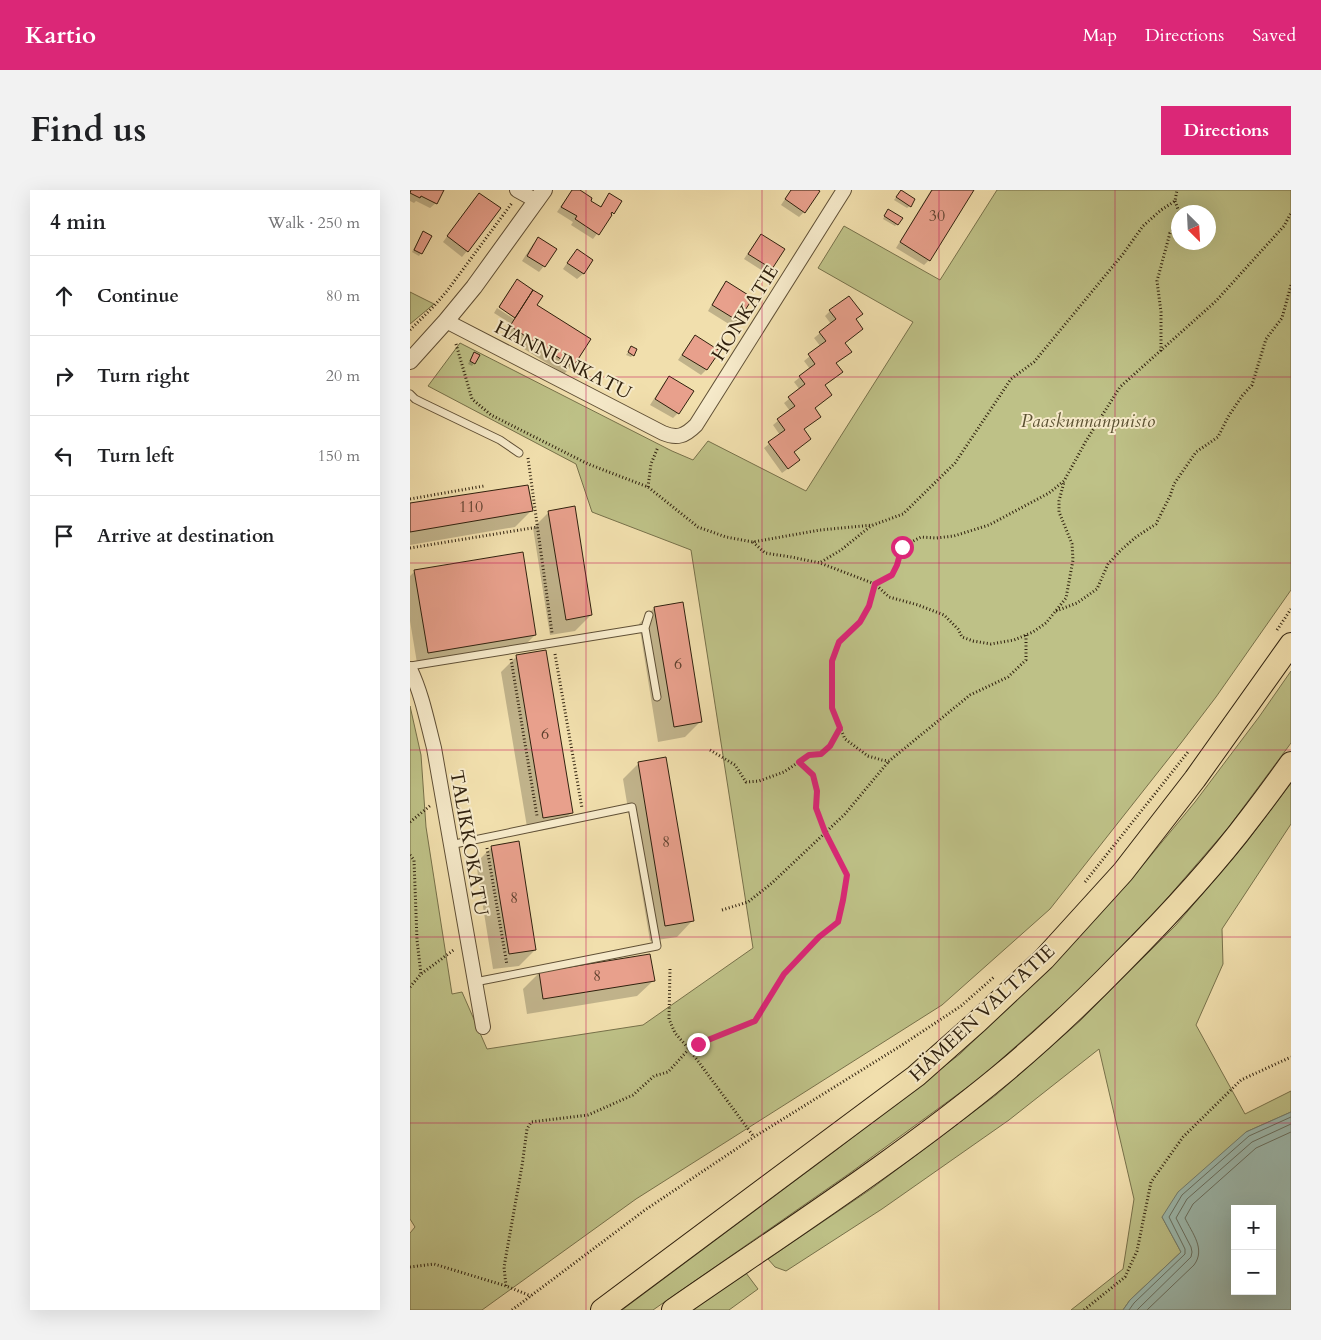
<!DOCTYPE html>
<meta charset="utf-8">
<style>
:root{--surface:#fff;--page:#f2f2f2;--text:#202124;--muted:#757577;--line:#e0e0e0;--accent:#db2777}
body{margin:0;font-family:Cardo,serif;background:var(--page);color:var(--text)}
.controls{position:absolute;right:15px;bottom:15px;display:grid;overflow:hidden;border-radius:0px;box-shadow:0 5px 20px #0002}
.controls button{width:45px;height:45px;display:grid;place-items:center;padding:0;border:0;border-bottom:1px solid var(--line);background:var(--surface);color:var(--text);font:25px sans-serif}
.compass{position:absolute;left:761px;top:15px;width:45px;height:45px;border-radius:50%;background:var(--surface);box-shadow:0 5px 20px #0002;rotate:156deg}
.stop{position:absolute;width:15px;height:15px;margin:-11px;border:4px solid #db2777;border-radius:50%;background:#fff}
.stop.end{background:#db2777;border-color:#fff;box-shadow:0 1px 5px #0008}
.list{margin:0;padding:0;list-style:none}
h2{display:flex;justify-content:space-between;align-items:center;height:65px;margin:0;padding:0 20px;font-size:21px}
h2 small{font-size:16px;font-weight:400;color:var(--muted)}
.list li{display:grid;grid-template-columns:32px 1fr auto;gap:15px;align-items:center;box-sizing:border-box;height:80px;padding:0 20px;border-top:1px solid var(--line)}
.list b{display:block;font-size:19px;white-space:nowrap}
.list em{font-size:16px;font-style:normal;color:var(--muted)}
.icon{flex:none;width:28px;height:28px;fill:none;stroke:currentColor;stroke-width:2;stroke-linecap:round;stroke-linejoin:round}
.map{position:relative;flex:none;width:881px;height:1120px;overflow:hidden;border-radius:0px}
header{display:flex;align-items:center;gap:30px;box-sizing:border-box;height:70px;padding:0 25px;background:var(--accent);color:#fff}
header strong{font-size:24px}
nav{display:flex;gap:28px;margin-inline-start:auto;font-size:18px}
.intro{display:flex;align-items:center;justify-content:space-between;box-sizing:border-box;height:120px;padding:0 30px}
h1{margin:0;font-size:35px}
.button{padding:12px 22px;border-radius:0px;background:var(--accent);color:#fff;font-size:18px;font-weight:700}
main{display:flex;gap:30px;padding:0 30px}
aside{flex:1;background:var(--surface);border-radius:0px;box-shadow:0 5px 20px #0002}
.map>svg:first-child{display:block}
.green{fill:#bec187;stroke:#77714a;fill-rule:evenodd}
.water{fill:#9cbbb1;stroke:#717d70;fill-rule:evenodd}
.shadow{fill:#0003}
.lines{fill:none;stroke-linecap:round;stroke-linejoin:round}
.shore{stroke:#666e60;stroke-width:1}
.building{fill:#e8a08c;stroke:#30210e}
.service-casing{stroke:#605036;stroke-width:9}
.minor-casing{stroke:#605036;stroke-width:16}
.tertiary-casing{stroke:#605036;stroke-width:18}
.trunk-casing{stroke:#30210e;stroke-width:24}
.path{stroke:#30210e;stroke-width:3;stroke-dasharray:1 2.5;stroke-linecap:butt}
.service{stroke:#f6eaca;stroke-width:7}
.minor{stroke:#f6eaca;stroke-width:14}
.tertiary{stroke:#f6eaca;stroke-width:16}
.trunk{stroke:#f1dfad;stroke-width:22}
.route{stroke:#db2777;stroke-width:6}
.grid{fill:none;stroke:#c2185b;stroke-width:1;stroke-opacity:0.55}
.labels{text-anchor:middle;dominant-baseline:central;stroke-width:4;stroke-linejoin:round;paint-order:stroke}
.number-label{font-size:16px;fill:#5e412e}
.street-label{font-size:19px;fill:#30210e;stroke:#f6eaca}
.park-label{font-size:19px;font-style:italic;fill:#5b5132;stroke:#f6eaca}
</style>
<header>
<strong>Kartio</strong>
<nav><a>Map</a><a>Directions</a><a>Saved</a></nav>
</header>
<div class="intro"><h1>Find us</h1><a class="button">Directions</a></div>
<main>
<aside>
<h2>4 min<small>Walk · 250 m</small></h2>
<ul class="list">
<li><svg class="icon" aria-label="ahead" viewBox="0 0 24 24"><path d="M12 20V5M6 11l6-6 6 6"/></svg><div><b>Continue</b></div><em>80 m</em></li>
<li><svg class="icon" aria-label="right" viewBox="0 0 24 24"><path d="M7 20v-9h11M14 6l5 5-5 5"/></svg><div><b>Turn right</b></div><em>20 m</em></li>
<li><svg class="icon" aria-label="left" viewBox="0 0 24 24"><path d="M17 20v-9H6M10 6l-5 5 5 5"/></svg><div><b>Turn left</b></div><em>150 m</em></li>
<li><svg class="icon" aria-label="arrive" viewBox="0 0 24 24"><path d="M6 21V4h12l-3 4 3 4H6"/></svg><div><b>Arrive at destination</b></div></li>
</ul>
</aside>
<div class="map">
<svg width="881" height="1120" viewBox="0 0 881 1120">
<rect width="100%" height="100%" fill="#f1dfad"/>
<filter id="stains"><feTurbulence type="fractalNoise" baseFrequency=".004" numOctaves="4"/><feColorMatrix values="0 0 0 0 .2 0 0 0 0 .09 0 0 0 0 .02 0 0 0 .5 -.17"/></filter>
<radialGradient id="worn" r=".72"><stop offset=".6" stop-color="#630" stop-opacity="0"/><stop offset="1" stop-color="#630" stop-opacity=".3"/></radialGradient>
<path class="green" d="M 587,0 L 881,0 L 881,400 L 806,507 L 771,553 L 640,719 L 532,815 L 226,1009 L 72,1120 L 0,1120 L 0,1043 L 5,1037 L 0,1029 L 0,516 L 11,565 L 16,637 L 42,804 L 52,802 L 77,859 L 233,835 L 343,758 L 281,360 L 182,322 L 166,274 L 18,196 L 50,153 L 262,261 L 283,270 L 298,251 L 396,301 L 503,132 L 408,78 L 434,36 L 530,90 ZM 768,22 L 798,22 L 798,52 L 768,52 Z
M 0,102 L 24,114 L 0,134 Z
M 881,481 L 881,553 L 818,638 L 747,720 L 667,802 L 570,888 L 440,983 L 243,1120 L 212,1120 L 425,961 L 550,864 L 643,774 L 719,692 L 785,612 L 849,527 Z
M 881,593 L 881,634 L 812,739 L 813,774 L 786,835 L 835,924 L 881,901 L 881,922 L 836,942 L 752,1027 L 771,1062 L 720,1110 L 713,1120 L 661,1120 L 713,1079 L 724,1009 L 689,859 L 599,930 L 472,1019 L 376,1081 L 365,1077 L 358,1069 L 461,999 L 586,905 L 670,831 L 766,735 L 835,654 Z
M 336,1083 L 348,1099 L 319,1120 L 282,1120 Z"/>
<path class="water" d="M 881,922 L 881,1120 L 713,1120 L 720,1110 L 771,1062 L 752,1027 L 768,1002 L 836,942 ZM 825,1019 L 862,1019 L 862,1101 L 825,1101 Z"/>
<path class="shadow" d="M 0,0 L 32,0 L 26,13 L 20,18 L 6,11 L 4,13 L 0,11 Z
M 162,0 L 168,0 L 179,11 L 189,18 L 200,5 L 203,23 L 183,49 L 161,35 L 163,32 L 147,22 Z
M 381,0 L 406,0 L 394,22 L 389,27 L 371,15 Z
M 521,0 L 562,0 L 519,70 L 514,75 L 486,58 Z
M 490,1 L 500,16 L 497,18 L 484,10 Z
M 69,4 L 57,61 L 52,67 L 33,52 L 64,9 Z
M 476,23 L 487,34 L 485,36 L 473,29 Z
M 11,45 L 11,63 L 9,66 L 2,62 Z
M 351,46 L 361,78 L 356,83 L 334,69 L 346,51 Z
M 129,49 L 134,76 L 129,82 L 112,71 L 123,54 Z
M 167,60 L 182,70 L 173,84 L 167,89 L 153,79 L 162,66 Z
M 107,91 L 131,106 L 125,115 L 162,176 L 154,184 L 92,145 L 100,133 L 84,123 L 87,118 L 104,129 L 104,126 L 89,116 L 102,96 Z
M 317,93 L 327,130 L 322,136 L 298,121 L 311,98 Z
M 420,121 L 451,124 L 446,129 L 452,139 L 434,154 L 435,167 L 425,174 L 404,218 L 410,227 L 393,240 L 383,263 L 383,275 L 372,283 L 354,258 L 370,245 L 363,235 L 380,221 L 374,213 L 390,200 L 384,192 L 400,179 L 394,171 L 411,157 L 404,148 L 421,134 L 415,126 Z
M 285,147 L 308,161 L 296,180 L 291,185 L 268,170 L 280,152 Z
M 221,158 L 223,165 L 221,167 L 216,165 Z
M 62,166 L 64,173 L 62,176 L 58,174 Z
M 259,187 L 268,223 L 263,228 L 240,215 L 254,193 Z
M 0,315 L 121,321 L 105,337 L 0,355 Z
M 139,322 L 181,425 L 165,441 L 140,445 L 123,338 Z
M 5,381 L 125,445 L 114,456 L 7,473 L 0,431 L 0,386 Z
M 244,418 L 291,531 L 275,547 L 248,552 L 229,434 Z
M 107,466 L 162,622 L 146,638 L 118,643 L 91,482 Z
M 229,573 L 282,731 L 267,747 L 240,751 L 213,589 Z
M 82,657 L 125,760 L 109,776 L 83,779 L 66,673 Z
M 129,783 L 243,791 L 227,806 L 117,824 L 113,799 Z"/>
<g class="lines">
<path class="shore" d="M 719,1120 L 724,1113 L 775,1064 L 775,1059 L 759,1027 L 772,1005 L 839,946 L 881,927
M 727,1120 L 781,1067 L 782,1062 L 781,1057 L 766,1028 L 777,1009 L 842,952 L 881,934
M 737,1120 L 784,1075 C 796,1059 782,1043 775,1028 L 783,1014 L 846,958 L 881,942"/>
</g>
<path class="building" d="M 1,0 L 34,0 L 27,14 L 11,6 L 10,8 L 0,3 Z
M 162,0 L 170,0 L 182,8 L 181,11 L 191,17 L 199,3 L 212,11 L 204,24 L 202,22 L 201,24 L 202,25 L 189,45 L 165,29 L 167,26 L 151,17 Z
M 381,0 L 408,0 L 410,1 L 395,23 L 375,9 Z
M 491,0 L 505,9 L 501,17 L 486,7 Z
M 522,0 L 564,0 L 520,71 L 490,52 Z
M 69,3 L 91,18 L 58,62 L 37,46 Z
M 478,19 L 493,28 L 488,35 L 474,26 Z
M 13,41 L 22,46 L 12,64 L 4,60 Z
M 351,44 L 375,59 L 362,79 L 338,64 Z
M 128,47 L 147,59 L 135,77 L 117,66 Z
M 167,59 L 183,70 L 174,84 L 157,73 Z
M 107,89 L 123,100 L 105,128 L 89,117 Z
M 316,91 L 343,108 L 328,131 L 302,115 Z
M 123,100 L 133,106 L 127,115 L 181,149 L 163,177 L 100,136 Z
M 439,106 L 453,124 L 446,129 L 453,139 L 435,153 L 442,162 L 426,173 L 433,182 L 415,195 L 422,205 L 405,218 L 411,227 L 394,239 L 401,249 L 384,262 L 390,270 L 378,279 L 358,252 L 375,240 L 367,229 L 385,216 L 378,207 L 395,194 L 389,186 L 405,174 L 398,164 L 416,151 L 409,142 L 426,129 L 419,120 Z
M 285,145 L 310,161 L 297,180 L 272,165 Z
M 221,156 L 227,159 L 224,166 L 218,162 Z
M 64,162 L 70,165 L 65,174 L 60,171 Z
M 259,186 L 284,201 L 269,224 L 245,209 Z
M 118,295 L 123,321 L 0,342 L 0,313 Z
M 165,316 L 182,425 L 156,430 L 138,321 Z
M 113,362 L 126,445 L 18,463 L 4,380 Z
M 273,412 L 292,532 L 264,537 L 244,417 Z
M 136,460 L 163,623 L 133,628 L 106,465 Z
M 256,567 L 284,731 L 255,736 L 228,572 Z
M 109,651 L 126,760 L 99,764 L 81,656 Z
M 240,764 L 245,791 L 133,809 L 129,782 Z"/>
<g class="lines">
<defs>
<path id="service" d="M 0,204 L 5,209 L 13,213 L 90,250 L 109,263
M 239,425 L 235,438 L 247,507
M 0,476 L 235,438
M 40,655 L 222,617 L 247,756 L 65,792"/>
<path id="minor" d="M 107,0 L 127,11
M 36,131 L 253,243 C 267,249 275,246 286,235 L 434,0
M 0,479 C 12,504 17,531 24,558 L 73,837"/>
<path id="tertiary" d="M 0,171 L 36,131 L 64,97 L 134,0"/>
<path id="trunk" d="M 192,1120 L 506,886 L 567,832 L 634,769 L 713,682 L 785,589 L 881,454
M 263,1120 C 374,1043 488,970 592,884 C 634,849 673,812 711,773 C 757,727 802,679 841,627 C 855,609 868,591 881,573"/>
</defs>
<use href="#service" class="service-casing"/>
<use href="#minor" class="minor-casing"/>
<use href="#tertiary" class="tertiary-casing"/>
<use href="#trunk" class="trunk-casing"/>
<path class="path" d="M 765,11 L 769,22
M 0,140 L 24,116 L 37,101 L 102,13
M 46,154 L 62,209 L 81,225 L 178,274 L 238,297 L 288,337 L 316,347 L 343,352 L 410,340 L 463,335 L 493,324 L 545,273 L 601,189 L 624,172 L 713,64 L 733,36 L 751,20 L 765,11 L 767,0
M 751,161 L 751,122 L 747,91 L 760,43 L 768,36
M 118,268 L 142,443
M 238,297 L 241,274 L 248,257
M 0,309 L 74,296
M 343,352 L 355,363 L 381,367 L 410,373 L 465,394 L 479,407 L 508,415 L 534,425 L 548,439 L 552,447 L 563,451 L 581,454 L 604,450 L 623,442 L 636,433 L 656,408 L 663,370 L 662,354 L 649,322 L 649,311 L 654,292
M 0,358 L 128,337
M 411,372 L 431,360 L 462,335
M 646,421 L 667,413 L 687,399 L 698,374 L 711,360 L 726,347 L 746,334 L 760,306 L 764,294 L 786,262 L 808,247 L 818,227 L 832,206 L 842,195 L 856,149 L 872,128 L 881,95
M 867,440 L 881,419
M 616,445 L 616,470 L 598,487 L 560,505 L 479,571 L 472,570 L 458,566 L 435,549 L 422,518 L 422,471 L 429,452 L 450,432 L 459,416 L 465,394 L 482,385 L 487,375 L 492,357 L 511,347 L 526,348 L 544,346 L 579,335 L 639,303 L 654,291 L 676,251 L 710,197 L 806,111 L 874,36 L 881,23
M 145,464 L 172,618
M 101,469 L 127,626
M 300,560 L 325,575 L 336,592 L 349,591 L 374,582 L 399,565 L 411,564 L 420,556 L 430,538
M 0,632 L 21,615
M 77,658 L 97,775
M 0,665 L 4,670 L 7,750 L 11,784
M 675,692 L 778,562
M 312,720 L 338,712 L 362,693 L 435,624 L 479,571
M 260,779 L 259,829 L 265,843 L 279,859 L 344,947
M 0,797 L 11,784 L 45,759
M 0,1077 L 24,1074 L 96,1096 L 121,1106
M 96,1096 L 94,1077 L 112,976 L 117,939 L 121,932 L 178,925 L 223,905 L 244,886 L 258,882 L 279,859 L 288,853 L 345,831 L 374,784 L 409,747 L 428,732 L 433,710 L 437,685 L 415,643 L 406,618 L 407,601 L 403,585 L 389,572
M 102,1120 L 235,1020 L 344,947 L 492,855 L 551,816 L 584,787
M 674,1120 L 715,1087 L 727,1061 L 741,992 L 773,947 L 831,890 L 881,867"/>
<use href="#service" class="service"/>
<use href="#minor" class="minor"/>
<use href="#tertiary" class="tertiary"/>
<use href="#trunk" class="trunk"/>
</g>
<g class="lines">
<path class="route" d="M 288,854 L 345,831 L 374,784 L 409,747 L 428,732 L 433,710 L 437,685 L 415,642 L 406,618 L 407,601 L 403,585 L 389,572 L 399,565 L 411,564 L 420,556 L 430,538 L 422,518 L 422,471 L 429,452 L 450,432 L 459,416 L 465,394 L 482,385 L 487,375 L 492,357"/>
</g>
<path class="grid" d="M 176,0 L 176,1120M 352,0 L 352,1120M 529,0 L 529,1120M 705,0 L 705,1120M 0,187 L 881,187M 0,373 L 881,373M 0,560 L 881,560M 0,747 L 881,747M 0,933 L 881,933"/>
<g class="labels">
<g class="number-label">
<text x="527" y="26">30</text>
<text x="61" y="317">110</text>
<text x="268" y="474">6</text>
<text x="135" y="544">6</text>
<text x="256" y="652">8</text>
<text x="104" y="708">8</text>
<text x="187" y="786">8</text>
</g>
<g class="street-label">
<text transform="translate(335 123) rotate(-58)">HONKATIE</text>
<text transform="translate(153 170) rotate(27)">HANNUNKATU</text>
<text transform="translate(59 653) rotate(80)">TALIKKOKATU</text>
<text transform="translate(572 823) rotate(-43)">HÄMEEN VALTATIE</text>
</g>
<g class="park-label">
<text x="678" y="231">Paaskunnanpuisto</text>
</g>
</g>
<rect width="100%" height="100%" filter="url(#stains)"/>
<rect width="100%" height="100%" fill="url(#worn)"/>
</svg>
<div class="controls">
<button>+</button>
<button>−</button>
</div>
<svg class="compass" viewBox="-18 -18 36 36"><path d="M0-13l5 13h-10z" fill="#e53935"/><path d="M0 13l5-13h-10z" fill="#757577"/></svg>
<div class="stop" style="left:492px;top:357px"></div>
<div class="stop end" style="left:288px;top:854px"></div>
</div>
</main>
